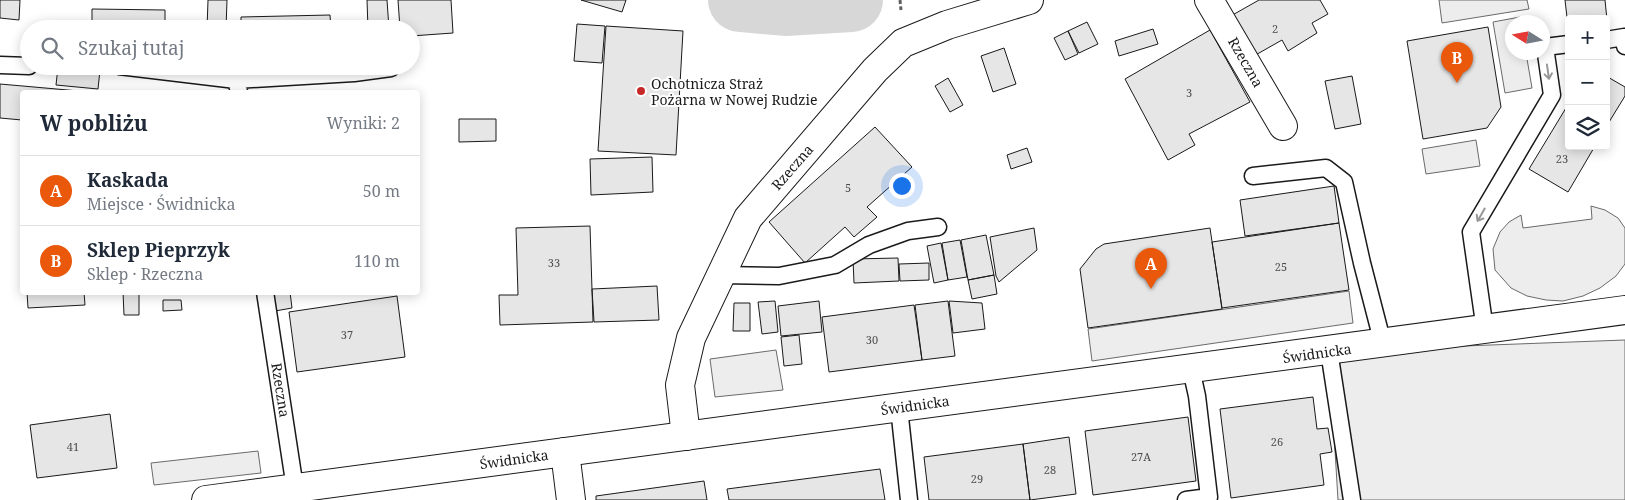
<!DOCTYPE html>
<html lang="pl">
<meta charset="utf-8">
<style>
:root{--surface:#fff;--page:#f6f6f7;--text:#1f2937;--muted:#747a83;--line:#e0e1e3;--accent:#ea580c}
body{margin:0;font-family:"Noto Serif",serif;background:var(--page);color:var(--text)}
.controls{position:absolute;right:15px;top:15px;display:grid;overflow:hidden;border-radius:5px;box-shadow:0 2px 12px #0003}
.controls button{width:45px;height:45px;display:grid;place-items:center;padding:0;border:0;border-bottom:1px solid var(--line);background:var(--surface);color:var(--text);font:25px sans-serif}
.compass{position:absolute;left:1505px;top:15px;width:45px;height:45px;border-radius:50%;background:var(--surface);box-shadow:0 2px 12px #0003;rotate:281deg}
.you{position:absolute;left:901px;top:185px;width:18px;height:18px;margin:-12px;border:4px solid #fff;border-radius:50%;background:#1a73e8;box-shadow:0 0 0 8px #1a73e833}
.badge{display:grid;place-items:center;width:32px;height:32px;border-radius:50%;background:var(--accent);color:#fff;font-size:16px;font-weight:700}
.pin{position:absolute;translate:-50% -41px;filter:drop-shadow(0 1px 2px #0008)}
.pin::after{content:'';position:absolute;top:26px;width:18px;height:15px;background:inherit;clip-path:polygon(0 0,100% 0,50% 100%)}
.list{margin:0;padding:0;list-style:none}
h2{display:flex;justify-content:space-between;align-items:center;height:65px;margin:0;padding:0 20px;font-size:21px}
h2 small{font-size:16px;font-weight:400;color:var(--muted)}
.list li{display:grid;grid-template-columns:32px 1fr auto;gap:15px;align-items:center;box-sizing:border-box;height:70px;padding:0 20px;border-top:1px solid var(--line)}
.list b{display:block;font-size:19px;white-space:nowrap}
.list p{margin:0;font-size:16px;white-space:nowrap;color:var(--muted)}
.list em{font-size:16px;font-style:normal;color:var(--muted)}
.icon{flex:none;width:28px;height:28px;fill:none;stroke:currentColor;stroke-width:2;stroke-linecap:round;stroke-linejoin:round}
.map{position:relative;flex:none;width:1625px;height:500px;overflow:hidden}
.search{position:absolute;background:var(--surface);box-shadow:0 2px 12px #0003;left:20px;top:20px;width:400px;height:55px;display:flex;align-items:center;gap:12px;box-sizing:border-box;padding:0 18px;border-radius:28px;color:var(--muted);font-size:19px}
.panel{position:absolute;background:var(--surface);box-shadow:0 2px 12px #0003;left:20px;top:90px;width:400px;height:205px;border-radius:5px}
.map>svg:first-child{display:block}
.built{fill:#ededed;stroke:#6a6a6a}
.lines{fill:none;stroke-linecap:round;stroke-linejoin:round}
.river{stroke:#d7d7d7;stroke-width:64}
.building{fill:#e6e6e6;stroke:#1a1a1a}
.lane-casing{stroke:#1a1a1a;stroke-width:19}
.street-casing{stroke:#1a1a1a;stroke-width:30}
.secondary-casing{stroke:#1a1a1a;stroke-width:30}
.path{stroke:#5f5f5f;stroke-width:3;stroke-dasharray:4 2.5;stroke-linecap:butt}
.lane{stroke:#fff;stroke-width:16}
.street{stroke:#fff;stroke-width:28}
.secondary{stroke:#fff;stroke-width:28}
.oneway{stroke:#989898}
.poi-dot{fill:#c62828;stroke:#fff;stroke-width:2}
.labels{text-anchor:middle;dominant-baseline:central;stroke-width:4;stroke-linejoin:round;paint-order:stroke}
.number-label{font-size:11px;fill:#4d4d4d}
.street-label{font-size:14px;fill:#1a1a1a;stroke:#fff}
.poi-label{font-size:14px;fill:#1a1a1a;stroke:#fff;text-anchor:start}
</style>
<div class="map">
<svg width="1625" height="500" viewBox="0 0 1625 500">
<rect width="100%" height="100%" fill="#fff"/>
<path class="built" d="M 1439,0 L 1527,0 L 1529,9 L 1442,23 Z
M 1520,17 L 1521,22 L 1512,22 L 1512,52 L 1526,53 L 1532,88 L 1505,93 L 1493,22 Z
M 1476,140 L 1480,166 L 1426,174 L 1422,149 Z
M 1591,206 L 1605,210 L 1618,218 L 1625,228 L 1625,264 L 1616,276 L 1600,288 L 1583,296 L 1563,301 L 1546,300 L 1527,296 L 1511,288 L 1495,270 L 1493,249 L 1500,232 L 1509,222 L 1521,215 L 1523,228 L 1592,219 Z
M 1349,291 L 1353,323 L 1092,361 L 1088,329 Z
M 1625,340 L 1625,500 L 1338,500 L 1329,351 Z
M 776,350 L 783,390 L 715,397 L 710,359 Z
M 258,451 L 261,473 L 154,485 L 151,463 Z"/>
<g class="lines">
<path class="river" d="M 740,0 L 785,4 L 851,0"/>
</g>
<path class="building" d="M 0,0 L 20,0 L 19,20 L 0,18 Z
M 208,0 L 227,0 L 226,29 L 207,29 Z
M 367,0 L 387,0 L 389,29 L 368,29 Z
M 398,0 L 451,0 L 453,33 L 411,36 L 411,29 L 400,29 Z
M 581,0 L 626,0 L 622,12 Z
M 1259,0 L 1320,0 L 1328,14 L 1312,23 L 1317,33 L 1288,51 L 1282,40 L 1252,57 L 1229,17 Z
M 1565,0 L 1605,0 L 1607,20 L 1569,19 L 1568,26 Z
M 92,9 L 165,10 L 165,29 L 92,29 Z
M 330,15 L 331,29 L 241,29 L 241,17 Z
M 1087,22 L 1098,44 L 1079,53 L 1068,31 Z
M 577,24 L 605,26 L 602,63 L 574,61 Z
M 606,26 L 683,31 L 676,155 L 598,151 Z
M 1488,27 L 1501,107 L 1487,128 L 1423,139 L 1407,41 Z
M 1153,29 L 1158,44 L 1119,56 L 1115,41 Z
M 1210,30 L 1250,102 L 1189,134 L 1195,145 L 1168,160 L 1125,79 Z
M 1068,31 L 1078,54 L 1065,60 L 1054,38 Z
M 1004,48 L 1016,84 L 993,92 L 981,56 Z
M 58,67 L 100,70 L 98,89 L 56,85 Z
M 1352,76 L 1361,124 L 1335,129 L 1325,81 Z
M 1606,76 L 1625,87 L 1625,96 L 1606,127 Z
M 948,78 L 963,105 L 950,112 L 935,86 Z
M 0,84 L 79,91 L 22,92 L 22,120 L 0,118 Z
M 1569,103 L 1569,146 L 1595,146 L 1568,192 L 1529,169 Z
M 459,119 L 496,119 L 496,141 L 459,142 Z
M 875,127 L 912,167 L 867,207 L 877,217 L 854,237 L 845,227 L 805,263 L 769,222 Z
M 1027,148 L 1032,162 L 1011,169 L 1007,155 Z
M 652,157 L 653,192 L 591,195 L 590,159 Z
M 1334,186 L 1339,223 L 1245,236 L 1240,200 Z
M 1339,223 L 1349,290 L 1222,308 L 1212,242 Z
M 590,226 L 593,322 L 500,325 L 499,295 L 518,295 L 516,228 Z
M 1034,228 L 1037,250 L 999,282 L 996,276 L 990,237 Z
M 1210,228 L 1222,309 L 1088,328 L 1080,269 L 1096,249 L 1104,244 Z
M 986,235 L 994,275 L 968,280 L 961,240 Z
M 960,240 L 967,277 L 948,280 L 942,243 Z
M 941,243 L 948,280 L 934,283 L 927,246 Z
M 898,258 L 899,281 L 854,283 L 853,259 Z
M 929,263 L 929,280 L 900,281 L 899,264 Z
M 994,275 L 997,294 L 972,299 L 968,280 Z
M 657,286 L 659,320 L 594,322 L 592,289 Z
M 27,292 L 84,292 L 85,305 L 28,308 Z
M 123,292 L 139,292 L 139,315 L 124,315 Z
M 273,292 L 290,292 L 292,308 L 275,311 Z
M 397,296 L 405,357 L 297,372 L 289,312 Z
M 163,300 L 181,300 L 182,310 L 163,311 Z
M 775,301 L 778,332 L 762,334 L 758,302 Z
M 819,301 L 822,332 L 781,336 L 778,306 Z
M 948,301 L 955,356 L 922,360 L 915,305 Z
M 949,301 L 982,303 L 985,329 L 953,333 Z
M 734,303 L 750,303 L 750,331 L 733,331 Z
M 914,305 L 922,360 L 829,372 L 822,317 Z
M 799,335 L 802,364 L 784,366 L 781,337 Z
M 1313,397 L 1317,429 L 1328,428 L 1332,452 L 1320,454 L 1324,485 L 1231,498 L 1220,409 Z
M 110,414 L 117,468 L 37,478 L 30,425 Z
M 1188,417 L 1196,481 L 1093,495 L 1085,431 Z
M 1069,437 L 1076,494 L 1030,500 L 1023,444 Z
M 1023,444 L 1030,500 L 929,500 L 924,457 Z
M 880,469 L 885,500 L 729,500 L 727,489 Z
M 704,481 L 707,500 L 596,500 L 596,496 Z"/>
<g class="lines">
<defs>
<path id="lane" d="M 1606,40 L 1624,37 L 1625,46
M 0,65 L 29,66
M 119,66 L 236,80 L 239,92
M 236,80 L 354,73 L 391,68
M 1253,176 L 1326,168 L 1344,182 L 1362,263 L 1383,344
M 721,275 L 779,276 L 835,265 L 869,245 L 908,231 L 938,227
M 265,292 L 295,488
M 1485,330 L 1471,232 L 1552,95 L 1545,47 L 1569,44
M 1329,351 L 1352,500
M 899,408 L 909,500
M 1186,500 L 1209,497 L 1197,396 L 1191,369"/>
<path id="street" d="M 1209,0 L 1283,126
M 686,436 L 680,385 L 691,338 L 748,218 L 875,70 L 903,43 L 947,25 L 1029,0
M 565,452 L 571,500"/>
<path id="secondary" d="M 206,500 L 1625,310"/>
</defs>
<use href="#lane" class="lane-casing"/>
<use href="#street" class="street-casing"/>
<use href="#secondary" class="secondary-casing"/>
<path class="path" d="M 900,0 L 901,10"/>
<use href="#lane" class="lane"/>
<use href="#street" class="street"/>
<use href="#secondary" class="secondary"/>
</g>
<defs><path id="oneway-shaft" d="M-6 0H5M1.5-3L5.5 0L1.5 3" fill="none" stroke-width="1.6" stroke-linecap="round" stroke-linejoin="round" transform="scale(1.25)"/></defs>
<g class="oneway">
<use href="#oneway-shaft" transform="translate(1548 72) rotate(82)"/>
<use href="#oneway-shaft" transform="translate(1481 215) rotate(120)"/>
</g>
<circle class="poi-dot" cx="641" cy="91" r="5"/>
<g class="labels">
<g class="number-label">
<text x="1275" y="28">2</text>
<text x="1189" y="92">3</text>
<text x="1562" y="158">23</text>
<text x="848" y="187">5</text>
<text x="554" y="262">33</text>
<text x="1281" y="266">25</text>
<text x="347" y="334">37</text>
<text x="872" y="339">30</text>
<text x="1277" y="441">26</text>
<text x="73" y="446">41</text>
<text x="1141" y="456">27A</text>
<text x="1050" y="469">28</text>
<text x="977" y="478">29</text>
</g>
<g class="street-label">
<text transform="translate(1246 62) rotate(60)">Rzeczna</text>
<text transform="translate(792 167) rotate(-49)">Rzeczna</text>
<text transform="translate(1317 353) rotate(-8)">Świdnicka</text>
<text transform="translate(281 390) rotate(81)">Rzeczna</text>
<text transform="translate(915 405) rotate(-8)">Świdnicka</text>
<text transform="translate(514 459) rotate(-8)">Świdnicka</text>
</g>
<g class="poi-label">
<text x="651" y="83">Ochotnicza Straż<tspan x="651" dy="16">Pożarna w Nowej Rudzie</tspan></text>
</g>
</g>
</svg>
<div class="controls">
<button>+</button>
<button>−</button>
<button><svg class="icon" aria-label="layers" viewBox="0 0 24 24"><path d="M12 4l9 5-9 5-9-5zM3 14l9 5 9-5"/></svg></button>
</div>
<svg class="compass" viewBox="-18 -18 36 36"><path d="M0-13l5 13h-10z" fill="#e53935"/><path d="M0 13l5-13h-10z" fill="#747a83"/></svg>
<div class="you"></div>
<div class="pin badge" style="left:1151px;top:289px">A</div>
<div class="pin badge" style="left:1457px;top:83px">B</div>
<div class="search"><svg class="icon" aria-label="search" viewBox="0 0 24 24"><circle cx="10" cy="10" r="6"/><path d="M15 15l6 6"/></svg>Szukaj tutaj</div>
<section class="panel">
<h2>W pobliżu<small>Wyniki: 2</small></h2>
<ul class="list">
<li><span class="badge">A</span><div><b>Kaskada</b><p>Miejsce · Świdnicka</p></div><em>50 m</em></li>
<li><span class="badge">B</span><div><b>Sklep Pieprzyk</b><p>Sklep · Rzeczna</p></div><em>110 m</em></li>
</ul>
</section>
</div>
